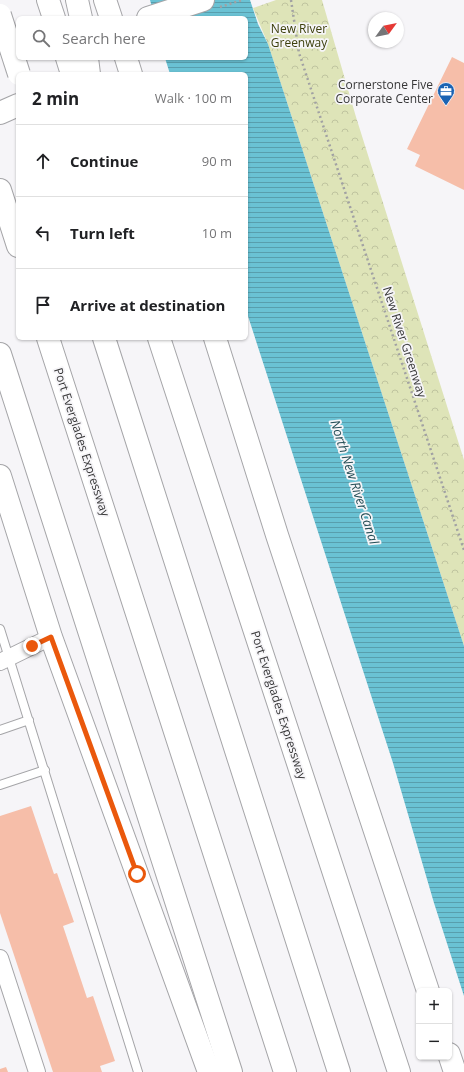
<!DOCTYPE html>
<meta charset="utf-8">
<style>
:root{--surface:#fff;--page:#f2f2f2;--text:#202124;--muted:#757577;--line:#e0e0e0}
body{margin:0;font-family:"Open Sans",sans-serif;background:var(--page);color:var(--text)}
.controls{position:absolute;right:12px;bottom:12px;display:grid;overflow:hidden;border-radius:6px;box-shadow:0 1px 3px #0004}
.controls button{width:36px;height:36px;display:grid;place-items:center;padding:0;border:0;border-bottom:1px solid var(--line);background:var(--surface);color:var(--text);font:20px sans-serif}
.compass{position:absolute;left:368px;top:12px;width:36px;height:36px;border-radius:50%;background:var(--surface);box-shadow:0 1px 3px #0004;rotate:57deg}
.stop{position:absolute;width:12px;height:12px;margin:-9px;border:3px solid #ea580c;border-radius:50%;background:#fff}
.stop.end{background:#ea580c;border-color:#fff;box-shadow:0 1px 4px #0008}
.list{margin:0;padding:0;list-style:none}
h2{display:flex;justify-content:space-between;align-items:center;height:52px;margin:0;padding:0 16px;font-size:17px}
h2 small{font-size:13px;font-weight:400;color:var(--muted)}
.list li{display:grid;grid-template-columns:26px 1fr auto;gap:12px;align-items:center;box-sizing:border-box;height:72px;padding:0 16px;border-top:1px solid var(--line)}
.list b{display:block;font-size:15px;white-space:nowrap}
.list em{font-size:13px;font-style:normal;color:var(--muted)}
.icon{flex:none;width:22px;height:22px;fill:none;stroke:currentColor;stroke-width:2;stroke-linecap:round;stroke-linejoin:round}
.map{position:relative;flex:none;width:464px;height:1072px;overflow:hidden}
.search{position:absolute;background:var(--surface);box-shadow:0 1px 3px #0004;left:16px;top:16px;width:232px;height:44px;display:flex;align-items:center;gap:10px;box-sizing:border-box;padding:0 14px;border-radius:6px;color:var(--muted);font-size:15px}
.panel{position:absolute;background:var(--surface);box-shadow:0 1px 3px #0004;left:16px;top:72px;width:232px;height:268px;border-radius:6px}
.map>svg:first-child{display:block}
.park{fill:url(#park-crowns)}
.water{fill:url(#water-rules)}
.building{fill:#f6bea9}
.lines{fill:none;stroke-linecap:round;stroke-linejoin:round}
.lane-casing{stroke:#a5a5a8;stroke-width:10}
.street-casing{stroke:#a5a5a8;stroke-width:18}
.secondary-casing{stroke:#a5a5a8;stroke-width:24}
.primary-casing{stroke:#a5a5a8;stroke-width:24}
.highway-casing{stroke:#a5a5a8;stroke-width:24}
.path{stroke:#a1a1a3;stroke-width:2.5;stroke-dasharray:2 3;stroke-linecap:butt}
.lane{stroke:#fff;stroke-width:8}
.street{stroke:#fff;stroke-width:16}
.secondary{stroke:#fff;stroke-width:22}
.primary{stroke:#fff;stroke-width:22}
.highway{stroke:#fff;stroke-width:22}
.highway-bridge-casing{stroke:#a5a5a8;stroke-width:24;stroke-linecap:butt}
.highway-bridge{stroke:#fff;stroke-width:22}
.route{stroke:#ea580c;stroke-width:5}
.labels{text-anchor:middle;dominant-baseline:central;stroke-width:3.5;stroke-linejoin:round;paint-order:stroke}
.park-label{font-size:12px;fill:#3d400c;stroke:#f6f5f8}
.poi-label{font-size:12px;fill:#373738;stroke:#f6f5f8;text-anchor:end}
.street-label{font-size:12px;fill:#373738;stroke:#f6f5f8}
.water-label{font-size:13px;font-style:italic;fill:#264f57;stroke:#f6f5f8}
</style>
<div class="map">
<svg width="464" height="1072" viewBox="0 0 464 1072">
<defs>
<pattern id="park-crowns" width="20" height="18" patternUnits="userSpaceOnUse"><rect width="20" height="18" fill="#dee4b8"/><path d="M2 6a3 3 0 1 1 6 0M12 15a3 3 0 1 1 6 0" fill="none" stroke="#bfc49f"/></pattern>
<pattern id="water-rules" width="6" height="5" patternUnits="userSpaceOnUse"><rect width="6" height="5" fill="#6ac2d4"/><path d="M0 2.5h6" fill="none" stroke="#589ead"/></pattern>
</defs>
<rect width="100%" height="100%" fill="#f6f5f8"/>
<path class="park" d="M 276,0 L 322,0 L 356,117 L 464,460 L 464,646 L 268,44 L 253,8 Z"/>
<path class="water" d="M 150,0 L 250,0 L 258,24 L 268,44 L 464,646 L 464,996 L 434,903 L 393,763 L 246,310 L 246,74 L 170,74 L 165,58 L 246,58 L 246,18 L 155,18 Z"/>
<path class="building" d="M 452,57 L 464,63 L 464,190 L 415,166 L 420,155 L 407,149 Z
M 31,806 L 54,874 L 57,873 L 74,922 L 63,926 L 87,998 L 93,996 L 115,1061 L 100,1066 L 102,1072 L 53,1072 L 0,913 L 0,816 Z
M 6,1067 L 8,1072 L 0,1072 L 0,1069 Z"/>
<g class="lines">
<defs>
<path id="lane" d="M 0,629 L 138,1072
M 0,730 L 29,720
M 0,785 L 45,770"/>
<path id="street" d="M 0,662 L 51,637
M 0,958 L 37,1072"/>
<path id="secondary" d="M 148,18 L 203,0"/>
<path id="primary" d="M 105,0 L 111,18
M 126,58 L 131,74
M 0,113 L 18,105
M 215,338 L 277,535 L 428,991
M 0,476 L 51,637 L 209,1072
M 449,1054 L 455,1072"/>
<path id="highway" d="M 48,0 L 54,18
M 77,0 L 81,18
M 67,58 L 72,74
M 87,58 L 89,74
M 0,190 L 18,246
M 48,338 L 285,1072
M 104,338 L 339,1072
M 159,338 L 399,1072
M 0,354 L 231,1072"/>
</defs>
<use href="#lane" class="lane-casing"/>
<use href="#street" class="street-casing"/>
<use href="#secondary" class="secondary-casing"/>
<use href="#primary" class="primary-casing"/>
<use href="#highway" class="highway-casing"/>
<path class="path" d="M 291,0 L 299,53 L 464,550
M 220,7 L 242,0"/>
<use href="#lane" class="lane"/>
<use href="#street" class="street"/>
<use href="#secondary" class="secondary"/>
<use href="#primary" class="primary"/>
<use href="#highway" class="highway"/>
<defs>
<path id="highway-bridge" d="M 0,15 L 19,74"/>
</defs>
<use href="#highway-bridge" class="highway-bridge-casing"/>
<use href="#highway-bridge" class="highway-bridge"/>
</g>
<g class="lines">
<path class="route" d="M 32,646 L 51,637 L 137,874"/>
</g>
<defs>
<symbol id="office-pin" viewBox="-11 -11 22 30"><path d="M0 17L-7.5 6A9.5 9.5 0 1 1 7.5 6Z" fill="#1a63b3" stroke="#f6f5f8"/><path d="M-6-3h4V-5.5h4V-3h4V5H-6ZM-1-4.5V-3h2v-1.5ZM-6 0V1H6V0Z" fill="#fff"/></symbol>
</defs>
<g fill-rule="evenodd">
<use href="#office-pin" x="436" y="81" width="20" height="27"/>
</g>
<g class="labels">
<g class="park-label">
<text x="299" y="28">New River<tspan x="299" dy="14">Greenway</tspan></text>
</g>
<g class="poi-label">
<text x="433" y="84">Cornerstone Five<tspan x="433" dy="14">Corporate Center</tspan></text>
</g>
<g class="street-label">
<text transform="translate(405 342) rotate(72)">New River Greenway</text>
<text transform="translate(82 442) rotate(72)">Port Everglades Expressway</text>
<text transform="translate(279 705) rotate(72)">Port Everglades Expressway</text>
</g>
<g class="water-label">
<text transform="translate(355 482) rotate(72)">North New River Canal</text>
</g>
</g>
</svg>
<div class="controls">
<button>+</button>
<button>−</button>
</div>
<svg class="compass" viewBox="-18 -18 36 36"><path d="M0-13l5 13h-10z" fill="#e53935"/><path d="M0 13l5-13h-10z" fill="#757577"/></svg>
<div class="stop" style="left:137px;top:874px"></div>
<div class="stop end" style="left:32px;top:646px"></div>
<div class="search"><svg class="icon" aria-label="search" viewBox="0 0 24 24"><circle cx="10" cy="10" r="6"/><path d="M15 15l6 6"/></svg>Search here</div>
<section class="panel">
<h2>2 min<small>Walk · 100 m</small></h2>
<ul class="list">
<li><svg class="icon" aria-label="ahead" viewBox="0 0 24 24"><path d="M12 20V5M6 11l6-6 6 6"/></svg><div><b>Continue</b></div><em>90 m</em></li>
<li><svg class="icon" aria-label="left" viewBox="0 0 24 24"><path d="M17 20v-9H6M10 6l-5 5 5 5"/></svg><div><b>Turn left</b></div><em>10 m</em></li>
<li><svg class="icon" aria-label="arrive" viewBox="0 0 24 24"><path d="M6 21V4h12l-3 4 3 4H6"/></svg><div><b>Arrive at destination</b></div></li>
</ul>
</section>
</div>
